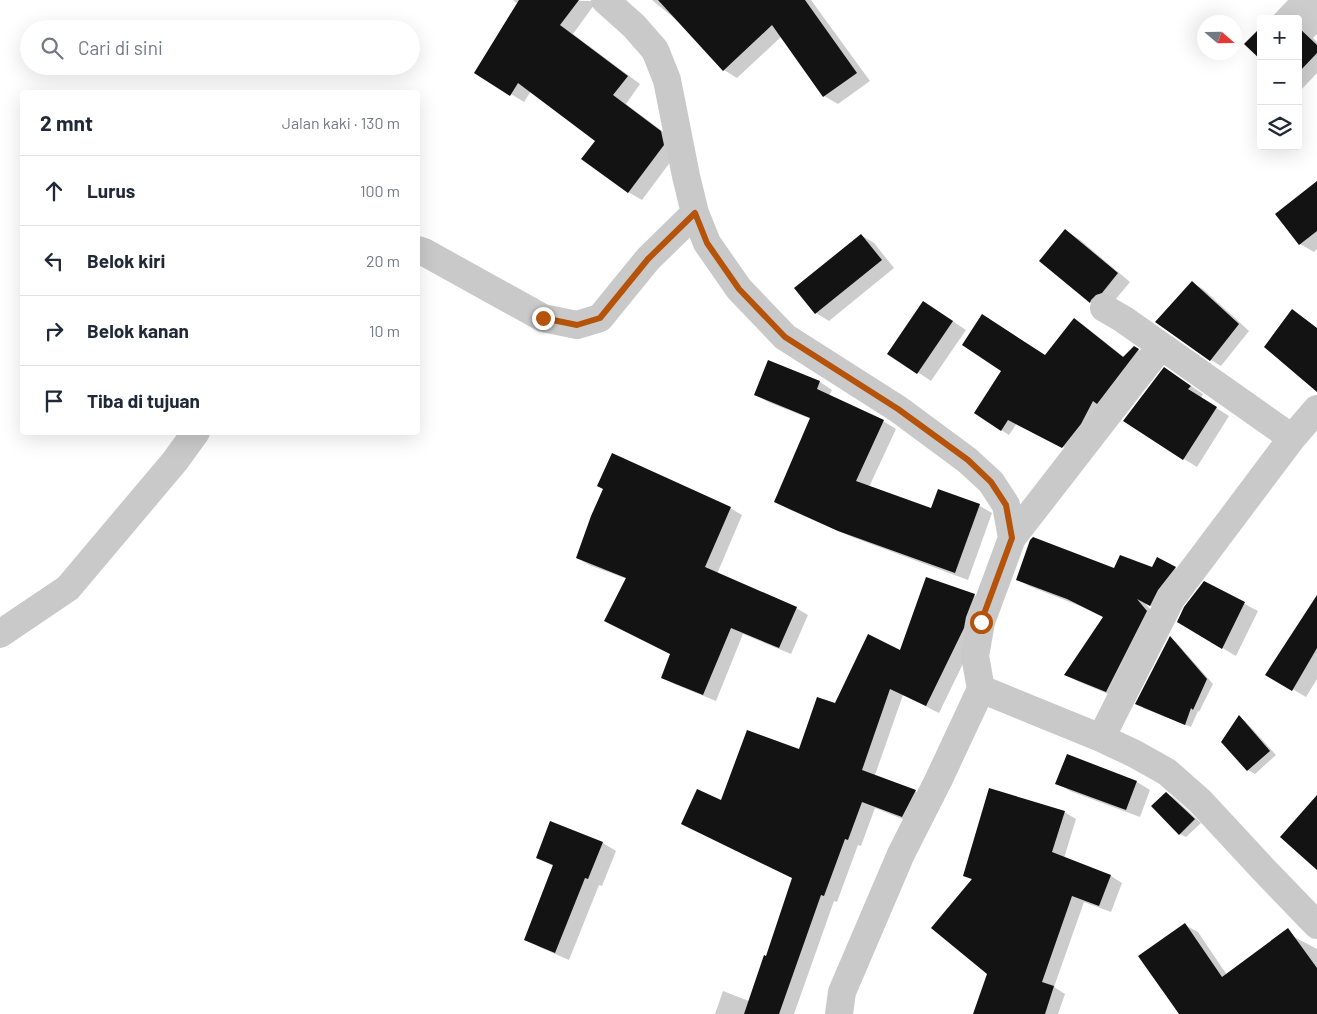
<!DOCTYPE html>
<html lang="id">
<meta charset="utf-8">
<style>
:root{--surface:#fff;--page:#f6f6f7;--text:#1f2937;--muted:#747a83;--line:#e0e1e3}
body{margin:0;font-family:Barlow,sans-serif;background:var(--page);color:var(--text)}
.controls{position:absolute;right:15px;top:15px;display:grid;overflow:hidden;border-radius:5px;box-shadow:0 5px 20px #0002}
.controls button{width:45px;height:45px;display:grid;place-items:center;padding:0;border:0;border-bottom:1px solid var(--line);background:var(--surface);color:var(--text);font:25px sans-serif}
.compass{position:absolute;left:1197px;top:15px;width:45px;height:45px;border-radius:50%;background:var(--surface);box-shadow:0 5px 20px #0002;rotate:110deg}
.stop{position:absolute;width:15px;height:15px;margin:-11px;border:4px solid #b45309;border-radius:50%;background:#fff}
.stop.end{background:#b45309;border-color:#fff;box-shadow:0 1px 5px #0008}
.list{margin:0;padding:0;list-style:none}
h2{display:flex;justify-content:space-between;align-items:center;height:65px;margin:0;padding:0 20px;font-size:21px}
h2 small{font-size:16px;font-weight:400;color:var(--muted)}
.list li{display:grid;grid-template-columns:32px 1fr auto;gap:15px;align-items:center;box-sizing:border-box;height:70px;padding:0 20px;border-top:1px solid var(--line)}
.list b{display:block;font-size:19px;white-space:nowrap}
.list em{font-size:16px;font-style:normal;color:var(--muted)}
.icon{flex:none;width:28px;height:28px;fill:none;stroke:currentColor;stroke-width:2;stroke-linecap:round;stroke-linejoin:round}
.map{position:relative;flex:none;width:1317px;height:1014px;overflow:hidden}
.search{position:absolute;background:var(--surface);box-shadow:0 5px 20px #0002;left:20px;top:20px;width:400px;height:55px;display:flex;align-items:center;gap:12px;box-sizing:border-box;padding:0 18px;border-radius:28px;color:var(--muted);font-size:19px}
.panel{position:absolute;background:var(--surface);box-shadow:0 5px 20px #0002;left:20px;top:90px;width:400px;height:345px;border-radius:5px}
.map>svg:first-child{display:block}
.shadow{fill:#0003}
.building{fill:#131313}
.lines{fill:none;stroke-linecap:round;stroke-linejoin:round}
.street{stroke:#c9c9c9;stroke-width:28}
.route{stroke:#b45309;stroke-width:6}
</style>
<div class="map">
<svg width="1317" height="1014" viewBox="0 0 1317 1014">
<rect width="100%" height="100%" fill="#fff"/>
<path class="shadow" d="M 513,0 L 597,1 L 573,34 L 640,84 L 626,104 L 674,140 L 677,153 L 642,200 L 628,192 L 597,140 L 531,91 L 524,102 L 511,94 L 518,4 Z
M 652,0 L 811,0 L 870,81 L 838,104 L 824,96 L 782,36 L 737,78 L 724,70 L 680,23 Z
M 1288,0 L 1317,0 L 1317,34 L 1313,38 L 1317,42 L 1317,73 L 1300,91 L 1298,90 L 1298,19 L 1270,19 Z
M 1317,184 L 1317,249 L 1314,252 L 1300,244 Z
M 1066,231 L 1079,239 L 1130,282 L 1115,300 L 1103,310 L 1090,302 L 1041,261 Z
M 861,235 L 874,243 L 894,268 L 829,321 L 816,313 Z
M 1192,283 L 1203,289 L 1249,331 L 1221,366 L 1211,360 Z
M 924,302 L 966,330 L 931,381 L 889,353 Z
M 1074,320 L 1082,324 L 1124,357 L 1134,347 L 1142,352 L 1071,451 L 1017,423 L 1009,435 L 1001,430 L 1045,356 Z
M 769,362 L 820,382 L 832,390 L 829,396 L 883,421 L 896,429 L 869,487 L 931,510 L 938,491 L 980,506 L 992,513 L 968,580 L 852,537 L 788,509 L 776,501 L 811,419 L 768,402 L 756,395 Z
M 1165,369 L 1178,377 L 1203,394 L 1201,398 L 1229,416 L 1197,467 L 1184,459 Z
M 730,508 L 742,515 L 717,574 L 796,608 L 808,615 L 791,654 L 743,634 L 716,701 L 674,684 L 662,677 L 671,655 L 627,579 L 589,565 L 577,558 Z
M 1175,568 L 1186,574 L 1162,612 L 1144,602 L 1158,618 L 1118,698 L 1077,681 L 1065,674 L 1104,617 L 1080,606 L 1029,586 L 1017,579 L 1115,570 Z
M 1204,583 L 1258,611 L 1236,656 L 1178,622 Z
M 974,595 L 987,603 L 977,635 L 939,713 L 903,695 L 875,775 L 875,776 L 915,791 L 928,798 L 915,824 L 875,808 L 861,846 L 858,845 L 837,902 L 834,901 L 794,1014 L 715,1014 L 723,991 L 749,1001 L 767,957 L 794,878 L 722,802 L 800,750 L 835,704 L 901,652 Z
M 1317,597 L 1317,679 L 1306,697 L 1267,674 Z
M 1170,638 L 1176,642 L 1213,684 L 1199,712 L 1198,711 L 1191,727 L 1143,708 Z
M 1239,717 L 1245,721 L 1276,755 L 1255,774 L 1248,770 Z
M 1068,756 L 1137,782 L 1150,790 L 1140,817 L 1070,791 L 1057,783 Z
M 1166,793 L 1173,797 L 1201,823 L 1186,837 L 1180,834 Z
M 1064,812 L 1076,819 L 1064,858 L 1111,876 L 1122,883 L 1111,912 L 1084,902 L 1054,987 L 1065,994 L 1058,1014 L 974,1014 L 988,974 L 972,880 L 964,875 Z
M 551,823 L 603,843 L 616,851 L 602,886 L 599,885 L 569,960 L 539,947 L 525,939 L 553,866 L 537,857 Z
M 1185,925 L 1198,932 L 1227,975 L 1285,932 L 1317,949 L 1317,1014 L 1196,1014 Z"/>
<path class="building" d="M 519,0 L 579,0 L 560,25 L 628,76 L 613,95 L 661,131 L 664,145 L 628,193 L 581,159 L 595,141 L 518,83 L 510,96 L 474,73 Z
M 658,0 L 805,0 L 857,73 L 823,97 L 772,25 L 723,71 Z
M 1261,27 L 1261,60 L 1244,44 Z
M 1298,27 L 1317,45 L 1317,53 L 1298,73 Z
M 1317,181 L 1317,231 L 1299,245 L 1275,214 Z
M 1065,229 L 1118,273 L 1102,293 L 1096,295 L 1091,300 L 1090,303 L 1039,261 Z
M 861,234 L 882,260 L 815,314 L 794,288 Z
M 1192,281 L 1239,324 L 1210,361 L 1155,322 Z
M 923,301 L 953,321 L 917,374 L 887,354 Z
M 1292,309 L 1317,328 L 1317,392 L 1264,347 Z
M 982,314 L 1045,355 L 1074,318 L 1123,357 L 1134,346 L 1139,349 L 1097,404 L 1093,401 L 1081,424 L 1062,448 L 1008,420 L 1001,431 L 974,413 L 1001,371 L 962,345 Z
M 768,360 L 820,381 L 817,389 L 884,420 L 856,481 L 931,508 L 938,489 L 980,504 L 955,573 L 838,531 L 774,502 L 810,418 L 754,395 Z
M 1164,367 L 1191,386 L 1188,389 L 1217,407 L 1183,460 L 1123,421 Z
M 612,453 L 731,507 L 705,567 L 797,607 L 779,648 L 731,628 L 703,695 L 661,678 L 670,654 L 604,621 L 626,578 L 576,558 L 591,516 L 603,489 L 597,486 Z
M 1033,537 L 1114,568 L 1120,555 L 1152,567 L 1157,557 L 1176,567 L 1158,590 L 1150,606 L 1137,599 L 1147,611 L 1106,692 L 1064,675 L 1103,617 L 1067,599 L 1016,580 L 1030,540 Z
M 926,577 L 975,594 L 966,617 L 964,628 L 926,706 L 890,689 L 862,770 L 916,790 L 902,817 L 862,802 L 848,840 L 845,839 L 824,896 L 821,895 L 779,1014 L 744,1014 L 764,955 L 766,956 L 792,878 L 681,824 L 697,789 L 721,800 L 747,730 L 799,749 L 817,697 L 835,703 L 868,634 L 900,650 Z
M 1204,581 L 1245,602 L 1222,649 L 1177,622 L 1184,607 Z
M 1317,595 L 1317,648 L 1292,691 L 1265,675 Z
M 1170,636 L 1207,679 L 1193,710 L 1191,708 L 1185,725 L 1135,704 Z
M 1239,715 L 1270,751 L 1247,771 L 1221,742 Z
M 1067,754 L 1137,781 L 1126,810 L 1055,784 Z
M 989,788 L 1065,811 L 1052,852 L 1111,875 L 1099,906 L 1072,896 L 1042,982 L 1054,986 L 1045,1014 L 973,1014 L 987,974 L 931,928 L 972,879 L 963,876 Z
M 1166,792 L 1195,819 L 1179,835 L 1151,806 Z
M 1317,795 L 1317,870 L 1280,837 Z
M 550,821 L 603,842 L 588,879 L 585,878 L 555,953 L 524,940 L 553,865 L 536,858 Z
M 1185,923 L 1222,977 L 1288,928 L 1317,968 L 1317,1014 L 1179,1014 L 1138,956 Z"/>
<g class="lines">
<path class="street" d="M 605,0 L 634,26 L 655,50 L 667,80 L 686,176 L 695,213 L 707,243 L 739,289 L 785,337 L 898,409 L 967,460 L 991,482 L 1006,505 L 1012,538 L 981,622 L 975,656 L 981,689 L 938,781 L 901,854 L 842,992 L 839,1014
M 418,250 L 424,252 L 543,318 L 577,325 L 600,318 L 648,259 L 695,213
M 1104,308 L 1123,319 L 1292,438
M 1012,538 L 1161,346
M 0,634 L 68,588 L 175,461 L 196,432
M 981,689 L 1101,738 L 1135,754 L 1167,772 L 1200,801 L 1264,870 L 1317,925
M 1101,738 L 1171,599 L 1292,438 L 1317,409"/>
</g>
<g class="lines">
<path class="route" d="M 543,318 L 577,325 L 600,318 L 648,259 L 695,213 L 707,243 L 739,289 L 785,337 L 898,409 L 968,460 L 991,482 L 1006,505 L 1012,538 L 981,622"/>
</g>
</svg>
<div class="controls">
<button>+</button>
<button>−</button>
<button><svg class="icon" aria-label="layers" viewBox="0 0 24 24"><path d="M12 4l9 5-9 5-9-5zM3 14l9 5 9-5"/></svg></button>
</div>
<svg class="compass" viewBox="-18 -18 36 36"><path d="M0-13l5 13h-10z" fill="#e53935"/><path d="M0 13l5-13h-10z" fill="#747a83"/></svg>
<div class="stop" style="left:981px;top:622px"></div>
<div class="stop end" style="left:543px;top:318px"></div>
<div class="search"><svg class="icon" aria-label="search" viewBox="0 0 24 24"><circle cx="10" cy="10" r="6"/><path d="M15 15l6 6"/></svg>Cari di sini</div>
<section class="panel">
<h2>2 mnt<small>Jalan kaki · 130 m</small></h2>
<ul class="list">
<li><svg class="icon" aria-label="ahead" viewBox="0 0 24 24"><path d="M12 20V5M6 11l6-6 6 6"/></svg><div><b>Lurus</b></div><em>100 m</em></li>
<li><svg class="icon" aria-label="left" viewBox="0 0 24 24"><path d="M17 20v-9H6M10 6l-5 5 5 5"/></svg><div><b>Belok kiri</b></div><em>20 m</em></li>
<li><svg class="icon" aria-label="right" viewBox="0 0 24 24"><path d="M7 20v-9h11M14 6l5 5-5 5"/></svg><div><b>Belok kanan</b></div><em>10 m</em></li>
<li><svg class="icon" aria-label="arrive" viewBox="0 0 24 24"><path d="M6 21V4h12l-3 4 3 4H6"/></svg><div><b>Tiba di tujuan</b></div></li>
</ul>
</section>
</div>
